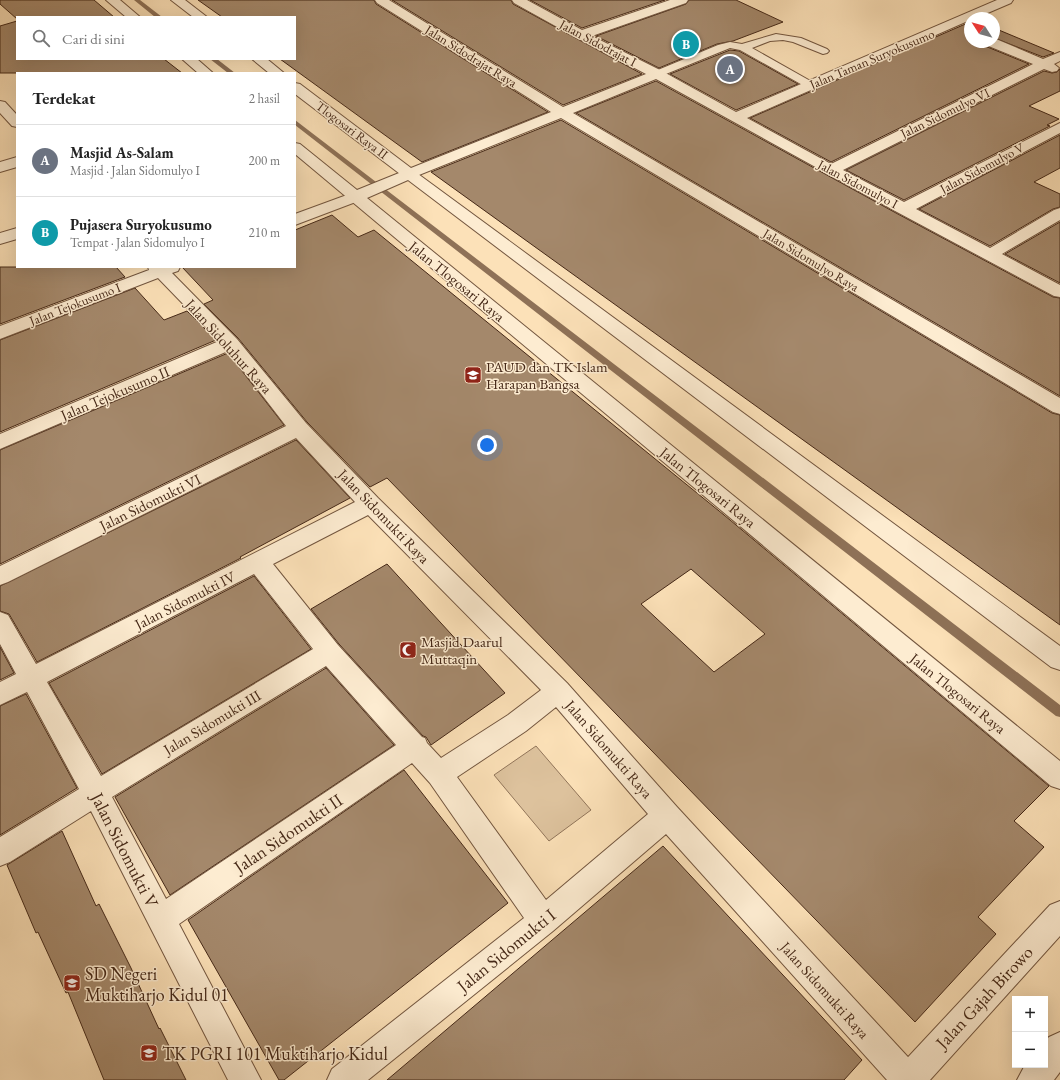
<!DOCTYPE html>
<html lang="id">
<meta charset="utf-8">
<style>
:root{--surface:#fff;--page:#f2f2f2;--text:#222;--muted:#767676;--line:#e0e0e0;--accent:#8f2418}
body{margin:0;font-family:"EB Garamond",serif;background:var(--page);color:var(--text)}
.controls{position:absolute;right:12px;bottom:12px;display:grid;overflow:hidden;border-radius:0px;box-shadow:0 4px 16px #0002}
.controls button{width:36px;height:36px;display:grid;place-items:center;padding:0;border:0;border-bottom:1px solid var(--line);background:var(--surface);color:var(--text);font:20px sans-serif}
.compass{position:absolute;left:964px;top:12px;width:36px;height:36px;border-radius:50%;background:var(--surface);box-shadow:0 4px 16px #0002;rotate:306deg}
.you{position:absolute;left:487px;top:445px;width:14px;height:14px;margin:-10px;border:3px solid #fff;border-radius:50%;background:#1a73e8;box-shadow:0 0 0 6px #1a73e833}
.badge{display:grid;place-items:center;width:26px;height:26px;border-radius:50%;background:var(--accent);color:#fff;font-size:13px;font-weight:700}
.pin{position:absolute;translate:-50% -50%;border:2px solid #fff;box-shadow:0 1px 4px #0006}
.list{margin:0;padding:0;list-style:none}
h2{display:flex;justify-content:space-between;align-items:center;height:52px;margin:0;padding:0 16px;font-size:17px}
h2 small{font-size:13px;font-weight:400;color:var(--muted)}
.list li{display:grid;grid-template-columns:26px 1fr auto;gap:12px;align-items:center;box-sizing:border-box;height:72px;padding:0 16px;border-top:1px solid var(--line)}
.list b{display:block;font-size:15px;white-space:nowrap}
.list p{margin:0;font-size:13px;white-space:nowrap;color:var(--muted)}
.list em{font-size:13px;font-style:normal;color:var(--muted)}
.icon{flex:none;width:22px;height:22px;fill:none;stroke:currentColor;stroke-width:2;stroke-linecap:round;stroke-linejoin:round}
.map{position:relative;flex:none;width:1060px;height:1080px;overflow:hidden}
.search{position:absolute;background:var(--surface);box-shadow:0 4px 16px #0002;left:16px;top:16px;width:280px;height:44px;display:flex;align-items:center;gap:10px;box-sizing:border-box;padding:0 14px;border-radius:0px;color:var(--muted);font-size:15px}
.panel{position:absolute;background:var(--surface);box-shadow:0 4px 16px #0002;left:16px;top:72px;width:280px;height:196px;border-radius:0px}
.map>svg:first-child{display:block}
.green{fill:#ddc29d;stroke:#91755a}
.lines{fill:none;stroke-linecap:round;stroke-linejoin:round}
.stream{fill:#8e7157;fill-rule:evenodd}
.building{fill:#a4886b;stroke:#452817;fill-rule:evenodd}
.service-casing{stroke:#73563f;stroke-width:2}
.minor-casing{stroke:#73563f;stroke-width:2}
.tertiary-casing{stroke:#73563f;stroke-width:2}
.service{fill:#fdecd1;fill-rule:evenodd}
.minor{fill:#fdecd1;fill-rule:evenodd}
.tertiary{fill:#fdecd1;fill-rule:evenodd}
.labels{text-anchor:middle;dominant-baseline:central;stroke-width:3;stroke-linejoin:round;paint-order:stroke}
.far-street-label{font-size:13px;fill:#452817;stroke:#fdecd1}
.street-label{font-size:15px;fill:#452817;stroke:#fdecd1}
.poi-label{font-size:15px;fill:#452817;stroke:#fdecd1;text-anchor:start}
.near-street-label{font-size:18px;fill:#452817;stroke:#fdecd1}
.near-poi-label{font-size:18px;fill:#452817;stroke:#fdecd1;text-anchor:start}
</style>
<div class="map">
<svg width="1060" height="1080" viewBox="0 0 1060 1080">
<rect width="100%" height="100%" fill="#fce1b8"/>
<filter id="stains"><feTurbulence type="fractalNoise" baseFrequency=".005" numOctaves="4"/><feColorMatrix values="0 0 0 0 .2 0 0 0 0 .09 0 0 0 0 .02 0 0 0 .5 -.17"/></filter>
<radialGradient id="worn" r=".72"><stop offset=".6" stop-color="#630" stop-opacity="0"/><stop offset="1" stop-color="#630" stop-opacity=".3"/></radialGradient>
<path class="green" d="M 536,746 L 591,810 L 549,841 L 494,775 Z"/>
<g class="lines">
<path class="stream" d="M 134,0 L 140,0 L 162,17 L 155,17 Z
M 210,59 L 217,59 L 235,73 L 228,73 Z
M 295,120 L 1060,705 L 1060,717 L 1056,716 L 295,125 Z"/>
</g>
<path class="building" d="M 0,0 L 94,0 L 114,17 L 17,17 L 17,19 L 0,4 Z
M 198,0 L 374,0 L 376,4 L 548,112 L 422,162 L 280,59 L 295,59 L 295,17 L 222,17 Z
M 392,0 L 511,0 L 513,4 L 642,74 L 563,105 Z
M 530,0 L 665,0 L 582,28 Z
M 689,0 L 736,0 L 783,22 L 733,41 L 717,44 L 659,68 L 596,36 L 686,4 Z
M 17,21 L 17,59 L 164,59 L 182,73 L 0,73 L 0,26 Z
M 970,22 L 970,42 L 984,42 L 985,46 L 1029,64 L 831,162 L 750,118 Z
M 994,28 L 1054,53 L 1043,57 L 994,38 Z
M 730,50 L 739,51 L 798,84 L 736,110 L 670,74 Z
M 1060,69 L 1060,91 L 1029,106 L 1059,119 L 1047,125 L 1050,126 L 904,200 L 846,170 L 1044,71 L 1052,73 L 1057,72 Z
M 656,81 L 896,213 L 1053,297 L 1060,298 L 1060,396 L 576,113 Z
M 561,120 L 1052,413 L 1060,415 L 1060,625 L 431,172 Z
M 1060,135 L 1060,168 L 1034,182 L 1060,194 L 1060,207 L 1053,209 L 990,246 L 919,209 Z
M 332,215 L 358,237 L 374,230 L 724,515 L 1049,786 L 1014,821 L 1044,847 L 978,917 L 996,934 L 915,1022 L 387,478 L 370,487 L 307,422 L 238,338 L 204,304 L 213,300 L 182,267 L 295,267 L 295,230 ZM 691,569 L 765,634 L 714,672 L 641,604 Z
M 1060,222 L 1060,283 L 1005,254 Z
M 0,267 L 116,267 L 125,277 L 0,324 Z
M 135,288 L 164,320 L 187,311 L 216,340 L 0,432 L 0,340 Z
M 228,353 L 284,425 L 0,564 L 0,450 Z
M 296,440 L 350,498 L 240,557 L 241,558 L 37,662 L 9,614 L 0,611 L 0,586 Z
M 387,564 L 505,693 L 431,745 L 426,737 L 423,736 L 339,644 L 311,609 Z
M 254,576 L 311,649 L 102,774 L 49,683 Z
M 0,647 L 14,673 L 0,680 Z
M 326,668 L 394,745 L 170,895 L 115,797 Z
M 26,694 L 77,788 L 0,835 L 0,706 Z
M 404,770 L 508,903 L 284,1080 L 279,1080 L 188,920 Z
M 62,831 L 96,906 L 99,904 L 131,968 L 159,1029 L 160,1028 L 186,1080 L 104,1080 L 68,992 L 66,993 L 38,932 L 36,933 L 7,865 Z
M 663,846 L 862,1060 L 844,1080 L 387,1080 Z"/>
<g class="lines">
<defs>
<path id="service" d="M 776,34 L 801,38 L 827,49 L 829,51 L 827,53 L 823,54 L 793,42 L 783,40 L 770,41 L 752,48 L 814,83 L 816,85 L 814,87 L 806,87 L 740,50 L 730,48 L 661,76 L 653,76 L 651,74 L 653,72 L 718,45 L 730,42 L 742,44 Z"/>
<path id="minor" d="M 171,0 L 185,0 L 207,17 L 193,17 Z
M 375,0 L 389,0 L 563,107 L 646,74 L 577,38 L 514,3 L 512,0 L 527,0 L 582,30 L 670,0 L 688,0 L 686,3 L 592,36 L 662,71 L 736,112 L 997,0 L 1013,0 L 1011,3 L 976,18 L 970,18 L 970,20 L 747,118 L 831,164 L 1033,64 L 986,45 L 985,42 L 994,42 L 994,39 L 996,39 L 1043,59 L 1060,52 L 1060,61 L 1054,64 L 1059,68 L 1057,71 L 1052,72 L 1044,69 L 843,170 L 904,202 L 1060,123 L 1060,133 L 916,209 L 990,248 L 1054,210 L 1060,208 L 1060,220 L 1002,254 L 1060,285 L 1060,297 L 1054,296 L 897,212 L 656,79 L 573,113 L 1060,398 L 1060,414 L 1053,412 L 561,118 L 414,177 L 409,179 L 404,177 L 295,94 L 295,83 L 300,84 L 411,168 L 551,112 L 377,3 Z
M 252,59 L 267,59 L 284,73 L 269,73 Z
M 0,101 L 5,102 L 17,115 L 17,127 L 12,126 L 0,113 Z
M 17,157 L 17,167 L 0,172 L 0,162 Z
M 355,192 L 361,194 L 363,197 L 361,200 L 295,225 L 295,214 Z
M 17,228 L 17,239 L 0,244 L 0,233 Z
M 148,267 L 180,267 L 178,271 L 172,273 L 237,339 L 306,423 L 378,498 L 567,683 L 677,807 L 919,1069 L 924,1080 L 887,1080 L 666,834 L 553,931 L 368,1080 L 327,1080 L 332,1069 L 524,918 L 430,783 L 412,763 L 179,924 L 261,1080 L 228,1080 L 91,811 L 10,862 L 0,866 L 0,837 L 79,789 L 27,692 L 0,705 L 0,682 L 16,674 L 0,644 L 0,612 L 8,615 L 36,664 L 355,502 L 296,438 L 8,582 L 0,585 L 0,566 L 286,426 L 228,351 L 0,449 L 0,434 L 219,341 L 158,278 L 0,339 L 0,326 L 149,270 ZM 368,515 L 541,690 L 508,715 L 441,758 L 427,743 L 425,738 L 422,737 L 338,645 L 273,564 ZM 254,574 L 313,649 L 101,776 L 47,682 ZM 326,666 L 396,745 L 166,899 L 112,797 ZM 556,707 L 648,814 L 546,900 L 457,777 L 526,731 Z"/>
<path id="tertiary" d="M 106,0 L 120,0 L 140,17 L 126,17 Z
M 182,59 L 197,59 L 213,73 L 198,73 Z
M 295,143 L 300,144 L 357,190 L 404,171 L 409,169 L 414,171 L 1060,646 L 1060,670 L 1051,667 L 408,180 L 367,198 L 1060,761 L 1060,789 L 1051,786 L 295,154 Z
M 1060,901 L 1060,936 L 930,1080 L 892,1080 L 897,1069 L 1050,905 Z
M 1060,1032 L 1060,1072 L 1054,1080 L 1017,1080 L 1025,1065 L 1045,1065 L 1045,1041 L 1049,1037 Z"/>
</defs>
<use href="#service" class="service-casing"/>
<use href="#minor" class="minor-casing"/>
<use href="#tertiary" class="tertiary-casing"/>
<use href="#service" class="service"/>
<use href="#minor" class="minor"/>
<use href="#tertiary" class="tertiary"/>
</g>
<defs>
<symbol id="school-square" viewBox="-11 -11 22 22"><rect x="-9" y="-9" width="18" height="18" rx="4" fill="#8f2418" stroke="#fdecd1"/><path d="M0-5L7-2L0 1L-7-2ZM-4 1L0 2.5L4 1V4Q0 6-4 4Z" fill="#fff"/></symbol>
<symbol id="mosque-square" viewBox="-11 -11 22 22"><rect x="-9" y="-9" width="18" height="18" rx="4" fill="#8f2418" stroke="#fdecd1"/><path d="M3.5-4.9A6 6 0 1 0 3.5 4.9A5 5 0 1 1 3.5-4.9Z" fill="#fff"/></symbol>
</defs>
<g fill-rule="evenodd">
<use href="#school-square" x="463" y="365" width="20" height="20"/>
<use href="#mosque-square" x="398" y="640" width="20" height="20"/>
<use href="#school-square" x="62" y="973" width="20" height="20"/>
<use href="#school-square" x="139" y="1043" width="20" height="20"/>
</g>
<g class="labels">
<g class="far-street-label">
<text transform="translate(598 43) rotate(28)">Jalan Sidodrajat I</text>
<text transform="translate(471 56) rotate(32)">Jalan Sidodrajat Raya</text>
<text transform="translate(872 59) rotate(-23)">Jalan Taman Suryokusumo</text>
<text transform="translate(945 113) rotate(-26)">Jalan Sidomulyo VI</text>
<text transform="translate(352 130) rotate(37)">Tlogosari Raya II</text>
<text transform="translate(982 168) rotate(-28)">Jalan Sidomulyo V</text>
<text transform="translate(858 184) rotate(28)">Jalan Sidomulyo I</text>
<text transform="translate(811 260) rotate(31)">Jalan Sidomulyo Raya</text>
<text transform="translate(75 304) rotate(-21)">Jalan Tejokusumo I</text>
</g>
<g class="street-label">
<text transform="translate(457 281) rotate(39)">Jalan Tlogosari Raya</text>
<text transform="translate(229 346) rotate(48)">Jalan Sidoluhur Raya</text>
<text transform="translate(115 393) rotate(-23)">Jalan Tejokusumo II</text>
<text transform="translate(708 487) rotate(39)">Jalan Tlogosari Raya</text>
<text transform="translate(150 502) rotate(-26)">Jalan Sidomukti VI</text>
<text transform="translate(384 516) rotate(46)">Jalan Sidomukti Raya</text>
<text transform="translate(185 600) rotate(-27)">Jalan Sidomukti IV</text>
<text transform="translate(958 693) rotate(39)">Jalan Tlogosari Raya</text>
<text transform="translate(212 722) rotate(-31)">Jalan Sidomukti III</text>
<text transform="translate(609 749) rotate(49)">Jalan Sidomukti Raya</text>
<text transform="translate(825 990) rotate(48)">Jalan Sidomukti Raya</text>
</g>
<g class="poi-label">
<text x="486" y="366">PAUD dan TK Islam<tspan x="486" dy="17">Harapan Bangsa</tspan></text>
<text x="421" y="641">Masjid Daarul<tspan x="421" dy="17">Muttaqin</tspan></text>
</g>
<g class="near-street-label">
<text transform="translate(288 833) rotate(-34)">Jalan Sidomukti II</text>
<text transform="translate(125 850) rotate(63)">Jalan Sidomukti V</text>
<text transform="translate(506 950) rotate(-39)">Jalan Sidomukti I</text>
<text transform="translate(984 997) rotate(-47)">Jalan Gajah Birowo</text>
</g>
<g class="near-poi-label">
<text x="85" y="973">SD Negeri<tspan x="85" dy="21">Muktiharjo Kidul 01</tspan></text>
<text x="162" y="1053">TK PGRI 101 Muktiharjo Kidul</text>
</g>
</g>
<rect width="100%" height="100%" filter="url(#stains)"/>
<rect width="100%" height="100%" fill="url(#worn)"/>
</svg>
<div class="controls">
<button>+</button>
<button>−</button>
</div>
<svg class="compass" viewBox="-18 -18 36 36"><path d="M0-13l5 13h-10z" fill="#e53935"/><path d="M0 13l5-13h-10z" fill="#767676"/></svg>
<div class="you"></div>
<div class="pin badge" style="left:730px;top:69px;background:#6b7280">A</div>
<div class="pin badge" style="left:686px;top:44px;background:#0f9aa8">B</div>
<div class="search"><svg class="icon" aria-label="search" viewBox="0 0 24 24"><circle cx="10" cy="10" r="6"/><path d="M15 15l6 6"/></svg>Cari di sini</div>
<section class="panel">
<h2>Terdekat<small>2 hasil</small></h2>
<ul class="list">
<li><span class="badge" style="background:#6b7280">A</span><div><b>Masjid As-Salam</b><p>Masjid · Jalan Sidomulyo I</p></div><em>200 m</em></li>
<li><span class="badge" style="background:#0f9aa8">B</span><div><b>Pujasera Suryokusumo</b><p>Tempat · Jalan Sidomulyo I</p></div><em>210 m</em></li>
</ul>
</section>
</div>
